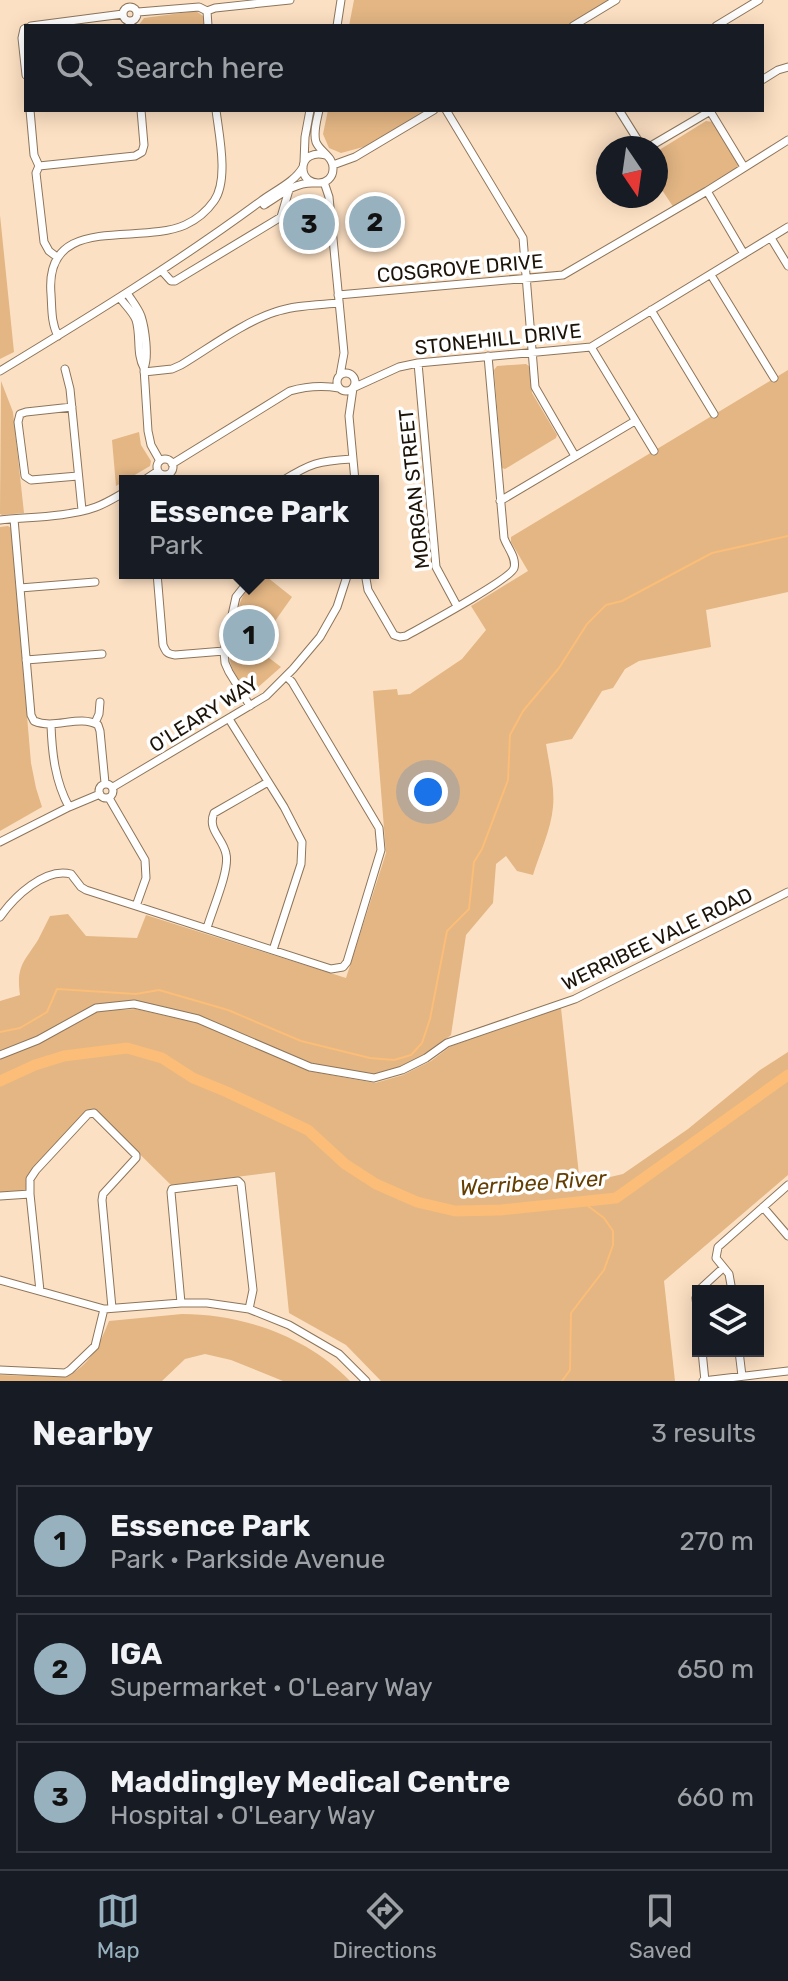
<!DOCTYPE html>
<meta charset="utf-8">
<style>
:root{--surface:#171b24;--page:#242831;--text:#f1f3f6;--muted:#9ea1a6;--line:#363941;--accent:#97b1be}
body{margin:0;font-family:Rubik,sans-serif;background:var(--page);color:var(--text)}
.controls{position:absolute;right:24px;bottom:24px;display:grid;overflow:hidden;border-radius:0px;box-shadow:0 4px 20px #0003}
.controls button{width:72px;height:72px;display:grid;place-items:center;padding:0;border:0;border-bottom:2px solid var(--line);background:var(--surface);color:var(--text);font:40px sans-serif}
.compass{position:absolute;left:596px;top:136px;width:72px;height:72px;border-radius:50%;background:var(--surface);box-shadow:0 4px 20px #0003;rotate:167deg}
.you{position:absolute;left:428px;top:792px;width:28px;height:28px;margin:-20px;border:6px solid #fff;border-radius:50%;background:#1a73e8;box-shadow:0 0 0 12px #1a73e833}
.badge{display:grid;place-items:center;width:52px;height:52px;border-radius:50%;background:var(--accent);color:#111;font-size:26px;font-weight:700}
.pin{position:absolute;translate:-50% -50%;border:4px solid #fff;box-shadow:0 2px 8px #0006}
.popup{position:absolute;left:119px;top:475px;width:260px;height:104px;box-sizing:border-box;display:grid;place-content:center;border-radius:0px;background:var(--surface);filter:drop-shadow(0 2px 6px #0005);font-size:26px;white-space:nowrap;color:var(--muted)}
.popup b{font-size:30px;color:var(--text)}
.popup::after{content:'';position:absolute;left:50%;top:100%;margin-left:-16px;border:16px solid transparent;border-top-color:var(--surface)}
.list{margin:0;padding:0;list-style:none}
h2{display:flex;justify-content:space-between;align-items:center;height:104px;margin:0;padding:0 32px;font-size:34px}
h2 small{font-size:26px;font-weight:400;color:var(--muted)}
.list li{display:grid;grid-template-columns:52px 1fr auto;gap:24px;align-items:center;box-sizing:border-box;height:112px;margin:0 16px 16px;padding:0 16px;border:2px solid var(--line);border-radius:0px}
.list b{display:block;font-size:30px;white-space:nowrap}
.list p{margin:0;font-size:26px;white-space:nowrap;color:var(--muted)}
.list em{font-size:26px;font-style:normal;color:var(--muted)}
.icon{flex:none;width:44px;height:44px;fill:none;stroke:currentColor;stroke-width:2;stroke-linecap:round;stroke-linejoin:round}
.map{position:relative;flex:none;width:788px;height:1381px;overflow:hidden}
.search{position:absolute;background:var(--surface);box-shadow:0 4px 20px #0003;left:24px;right:24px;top:24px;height:88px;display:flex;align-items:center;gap:20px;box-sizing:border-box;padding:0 28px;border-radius:0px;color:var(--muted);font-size:30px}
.sheet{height:488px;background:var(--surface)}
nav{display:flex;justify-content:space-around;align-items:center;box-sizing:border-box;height:112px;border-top:2px solid var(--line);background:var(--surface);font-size:22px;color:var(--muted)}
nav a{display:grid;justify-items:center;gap:4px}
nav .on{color:var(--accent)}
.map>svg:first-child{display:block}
.green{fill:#e3b684}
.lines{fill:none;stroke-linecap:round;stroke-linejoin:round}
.stream{stroke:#fbbd77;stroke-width:2}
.river{stroke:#fbbd77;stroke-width:11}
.minor-casing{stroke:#8d755a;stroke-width:9}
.minor{stroke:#fff;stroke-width:7}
.labels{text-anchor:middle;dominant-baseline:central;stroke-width:7;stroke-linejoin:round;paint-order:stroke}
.street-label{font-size:20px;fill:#1d1409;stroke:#fff}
.water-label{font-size:22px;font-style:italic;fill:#653e02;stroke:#fff}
</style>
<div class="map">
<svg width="788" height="1381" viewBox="0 0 788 1381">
<rect width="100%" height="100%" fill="#fce0c3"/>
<path class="green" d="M 354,0 L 610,0 L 567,26 L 349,26 Z
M 196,11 L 203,16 L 204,26 L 138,26 L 144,18 Z
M 328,110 L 427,110 L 367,146 L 341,153 L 329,148 L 323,134 Z
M 706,121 L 713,122 L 739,163 L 739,167 L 674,208 L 656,181 L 656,152 Z
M 0,215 L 14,352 L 0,359 Z
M 526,364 L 530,367 L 532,393 L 557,435 L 556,438 L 505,469 L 502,468 L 494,370 L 497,366 Z
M 788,370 L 788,592 L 706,610 L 711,647 L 639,661 L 625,669 L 613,688 L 602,691 L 572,739 L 546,744 C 549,764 555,787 553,807 C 551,830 540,852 533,875 L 517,871 L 506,856 L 496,864 L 493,903 L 466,935 L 451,1035 L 428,1053 L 401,1068 L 374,1076 L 309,1063 L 198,1015 L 137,1001 L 96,1005 L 36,1038 L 0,1051 L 0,1001 L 20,995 C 16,966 24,962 38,940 C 42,932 46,924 50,916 L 68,914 L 86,936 L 137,938 L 146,915 L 346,978 L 386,853 L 373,691 L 397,689 L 398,695 L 410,694 L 462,659 L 486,630 L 471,606 L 528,571 L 511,542 L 511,537 Z
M 1,381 L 13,412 L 24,513 L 2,515 L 0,514 Z
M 139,432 L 141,445 L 151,461 L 150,466 L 116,486 L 112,440 Z
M 8,526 L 11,528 L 31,763 L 36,788 L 42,807 L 0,831 L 0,527 Z
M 262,573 L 292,597 L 256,648 L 281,667 L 249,695 C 244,686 236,677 232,668 C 225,653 236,607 245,592 C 249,585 257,579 262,573 Z
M 561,1008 L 580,1184 L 623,1174 L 688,1129 L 760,1070 L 788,1052 L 788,1175 L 664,1281 L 675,1381 L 381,1381 L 346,1345 L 289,1313 L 275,1172 L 171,1185 L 96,1111 L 88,1111 L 37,1163 L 27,1178 L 27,1191 L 0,1195 L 0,1059 L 39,1043 L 97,1011 L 136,1009 L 198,1023 L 309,1071 L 375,1083 L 403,1075 L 431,1061 L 451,1046 Z
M 182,1314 C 242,1314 307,1336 350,1381 L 283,1381 L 231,1360 L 205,1354 L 185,1359 L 162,1381 L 0,1381 L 0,1375 L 65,1377 C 89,1367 100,1344 109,1321 Z"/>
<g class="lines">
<path class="stream" d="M 0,1032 L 20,1028 L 47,1012 L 57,989 L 136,994 L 159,990 L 228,1010 L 301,1041 L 370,1058 L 394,1060 L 411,1055 L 422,1043 L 430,1019 L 447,931 L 469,909 L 474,862 L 482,849 L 508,780 L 510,735 L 523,711 L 559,668 L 587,624 L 606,605 L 622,601 L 712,553 L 788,536
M 562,1381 L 570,1370 L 571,1313 L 604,1270 L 613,1245 L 613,1231 L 604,1218 L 584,1203"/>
<path class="river" d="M 0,1081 L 35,1065 L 64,1056 L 127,1048 L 162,1058 L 193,1078 L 227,1092 L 308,1130 L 345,1164 L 376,1184 L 417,1202 L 455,1211 L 501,1210 L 616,1198 L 788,1075"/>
<defs>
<path id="minor" d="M123 14a7 7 0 1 1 14 0a7 7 0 1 1-14 0Z
M 207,11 L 215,8 L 290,0
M 138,12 L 199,7 L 207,11 L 208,26
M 31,26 L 123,14
M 337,26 L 341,0
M 573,26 L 616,0
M 716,26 L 759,0
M 26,28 L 24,29 L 22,38 L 26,75
M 762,80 L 778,70 L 788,67
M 30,110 L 34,155 L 39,166
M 319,110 C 317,120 313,132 316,142 C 320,152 334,157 333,169 C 333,187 305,188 303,170 C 302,156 315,152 325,155
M 446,110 L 523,238 L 535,387 L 575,456
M 619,110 L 639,142 L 643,146 L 649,147 L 712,110
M 710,111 L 744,167
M 304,162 L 305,137 L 310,110
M 333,165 L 355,157 L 434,110
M 39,166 L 135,156 L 142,152 L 144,145 L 141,110
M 39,166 L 36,173 L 44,242 L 49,251 L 57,257
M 324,182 L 329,197 L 344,353 L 340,375
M 707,191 L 744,254
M 264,205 C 280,195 295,182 314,183
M 771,238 L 788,266
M 162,271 L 171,281 L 175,281 L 281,217 L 289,190
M 711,275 L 774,378
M 127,293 C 132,301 138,308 141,316 C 145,328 149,357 144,368 L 148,431 L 151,445 L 160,461
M 338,295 L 563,275 L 707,191 L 788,140
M 120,298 C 125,305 133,312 136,320 C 141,336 136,354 144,368
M 651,310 L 714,414
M 58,336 C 51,323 52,308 51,294 C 44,212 138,246 185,225 C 196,220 207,211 214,201 C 229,180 219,135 216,110
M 591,347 L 654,451
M 418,363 L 436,567 L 457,606
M 65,369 L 70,389 L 82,510
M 0,371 C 89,317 177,263 261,201 C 274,191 295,182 303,167
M 144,372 L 172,369 L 181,365 C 209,348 244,322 275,312 C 295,305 318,305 339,303
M337 382a9 9 0 1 1 18 0a9 9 0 1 1-18 0Z
M 353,388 L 399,367 L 418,363 L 591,347 L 788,227
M 353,388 L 349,416 L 355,481
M 72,407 L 26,412 L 20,414 L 18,422 L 25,476 L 31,480 L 78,476
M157 467a8 8 0 1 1 16 0a8 8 0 1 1-16 0Z
M 172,464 L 290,391 C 307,386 321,385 339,388
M 143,481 L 158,471
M 282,481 C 311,463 318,461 352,459
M 500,501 L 635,421
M 14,519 L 31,715 L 34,721 C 55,730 79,714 98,725 L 100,731 L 105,783
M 0,520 C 29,517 69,517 96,507 C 107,503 116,497 125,492
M 157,573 L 163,645 C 166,652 167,654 175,655 L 224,651
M 365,573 L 368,590 L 394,635 L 400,637 L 406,636 C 422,627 511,579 514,568 C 517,558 507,547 504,538 L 488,356
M 20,588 L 95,582
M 26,660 L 102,654
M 250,706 L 229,672 L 225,663 L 224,651 L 236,597 L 255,573
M 229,719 L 284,807 L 302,842 L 301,864 L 273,950
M 95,723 L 99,714 L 100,702
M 51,725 C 52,753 55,781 69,807
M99 791a7 7 0 1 1 14 0a7 7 0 1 1-14 0Z
M 113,787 L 266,696 L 293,669 L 320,637 L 337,607 L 348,573
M 109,798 L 145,860 L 146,878 L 136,906 L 331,969 L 343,967 L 347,962 L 381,850 L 379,828 L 292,682 L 286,676
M 0,842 L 69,807 L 100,794
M 0,917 C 14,897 45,867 71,874 L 81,887 L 86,890 L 136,906
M 207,928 C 212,910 230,870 226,854 C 223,838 207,830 214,813 L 268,782
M 0,1055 L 38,1040 L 96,1008 L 134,1004 L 198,1019 L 310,1067 L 374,1078 L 402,1070 L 426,1058 L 447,1043 L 575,999 L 788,892
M 0,1196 L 30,1194
M 763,1207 L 788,1236
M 0,1280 L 104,1309 L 181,1303 L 207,1303 L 249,1309 L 289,1325 L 339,1354 L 366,1381
M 40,1291 L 30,1194 L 30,1179 L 36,1170 L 88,1114 L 94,1113 L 136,1155 L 136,1158 L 103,1194 L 102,1200 L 112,1308
M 698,1291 L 723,1268
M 698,1291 L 696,1298 L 698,1316
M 732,1291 L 729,1274 L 716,1258 L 718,1247 L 788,1185
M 181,1303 L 171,1192 L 172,1189 L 238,1181 L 241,1184 L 253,1290 L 249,1309
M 702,1351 L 705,1381
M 739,1351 L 742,1376
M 0,1370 L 65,1373 L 70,1370 L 95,1346 L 104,1309
M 703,1381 L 788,1371"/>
</defs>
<use href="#minor" class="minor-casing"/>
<use href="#minor" class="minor"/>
</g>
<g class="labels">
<g class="street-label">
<text transform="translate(460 268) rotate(-5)">COSGROVE DRIVE</text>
<text transform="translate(498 339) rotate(-6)">STONEHILL DRIVE</text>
<text transform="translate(414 489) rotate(-96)">MORGAN STREET</text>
<text transform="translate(204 714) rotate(-32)">O'LEARY WAY</text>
<text transform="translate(657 939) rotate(-26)">WERRIBEE VALE ROAD</text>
</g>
<g class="water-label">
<text transform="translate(533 1183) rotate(-4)">Werribee River</text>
</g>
</g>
</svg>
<div class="controls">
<button><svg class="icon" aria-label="layers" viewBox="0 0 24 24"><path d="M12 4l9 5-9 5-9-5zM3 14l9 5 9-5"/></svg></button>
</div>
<svg class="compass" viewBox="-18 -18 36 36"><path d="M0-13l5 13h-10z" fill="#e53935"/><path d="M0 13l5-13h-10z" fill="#9ea1a6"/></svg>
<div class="you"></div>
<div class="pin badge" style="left:249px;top:635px">1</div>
<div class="popup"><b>Essence Park</b>Park</div>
<div class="pin badge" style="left:375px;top:222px">2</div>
<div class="pin badge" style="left:309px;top:224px">3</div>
<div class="search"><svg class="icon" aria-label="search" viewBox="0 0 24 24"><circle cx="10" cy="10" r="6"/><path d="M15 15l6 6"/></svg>Search here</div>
</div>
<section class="sheet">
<h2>Nearby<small>3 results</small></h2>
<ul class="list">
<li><span class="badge">1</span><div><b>Essence Park</b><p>Park · Parkside Avenue</p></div><em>270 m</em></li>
<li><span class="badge">2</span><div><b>IGA</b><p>Supermarket · O'Leary Way</p></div><em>650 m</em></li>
<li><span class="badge">3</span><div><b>Maddingley Medical Centre</b><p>Hospital · O'Leary Way</p></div><em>660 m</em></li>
</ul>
</section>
<nav>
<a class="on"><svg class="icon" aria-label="map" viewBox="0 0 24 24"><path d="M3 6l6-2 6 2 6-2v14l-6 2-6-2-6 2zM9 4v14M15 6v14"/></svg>Map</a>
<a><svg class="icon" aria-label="directions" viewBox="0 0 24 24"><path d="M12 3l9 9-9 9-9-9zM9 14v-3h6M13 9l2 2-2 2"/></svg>Directions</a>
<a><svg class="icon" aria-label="saved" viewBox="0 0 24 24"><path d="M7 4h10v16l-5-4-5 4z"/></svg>Saved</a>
</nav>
